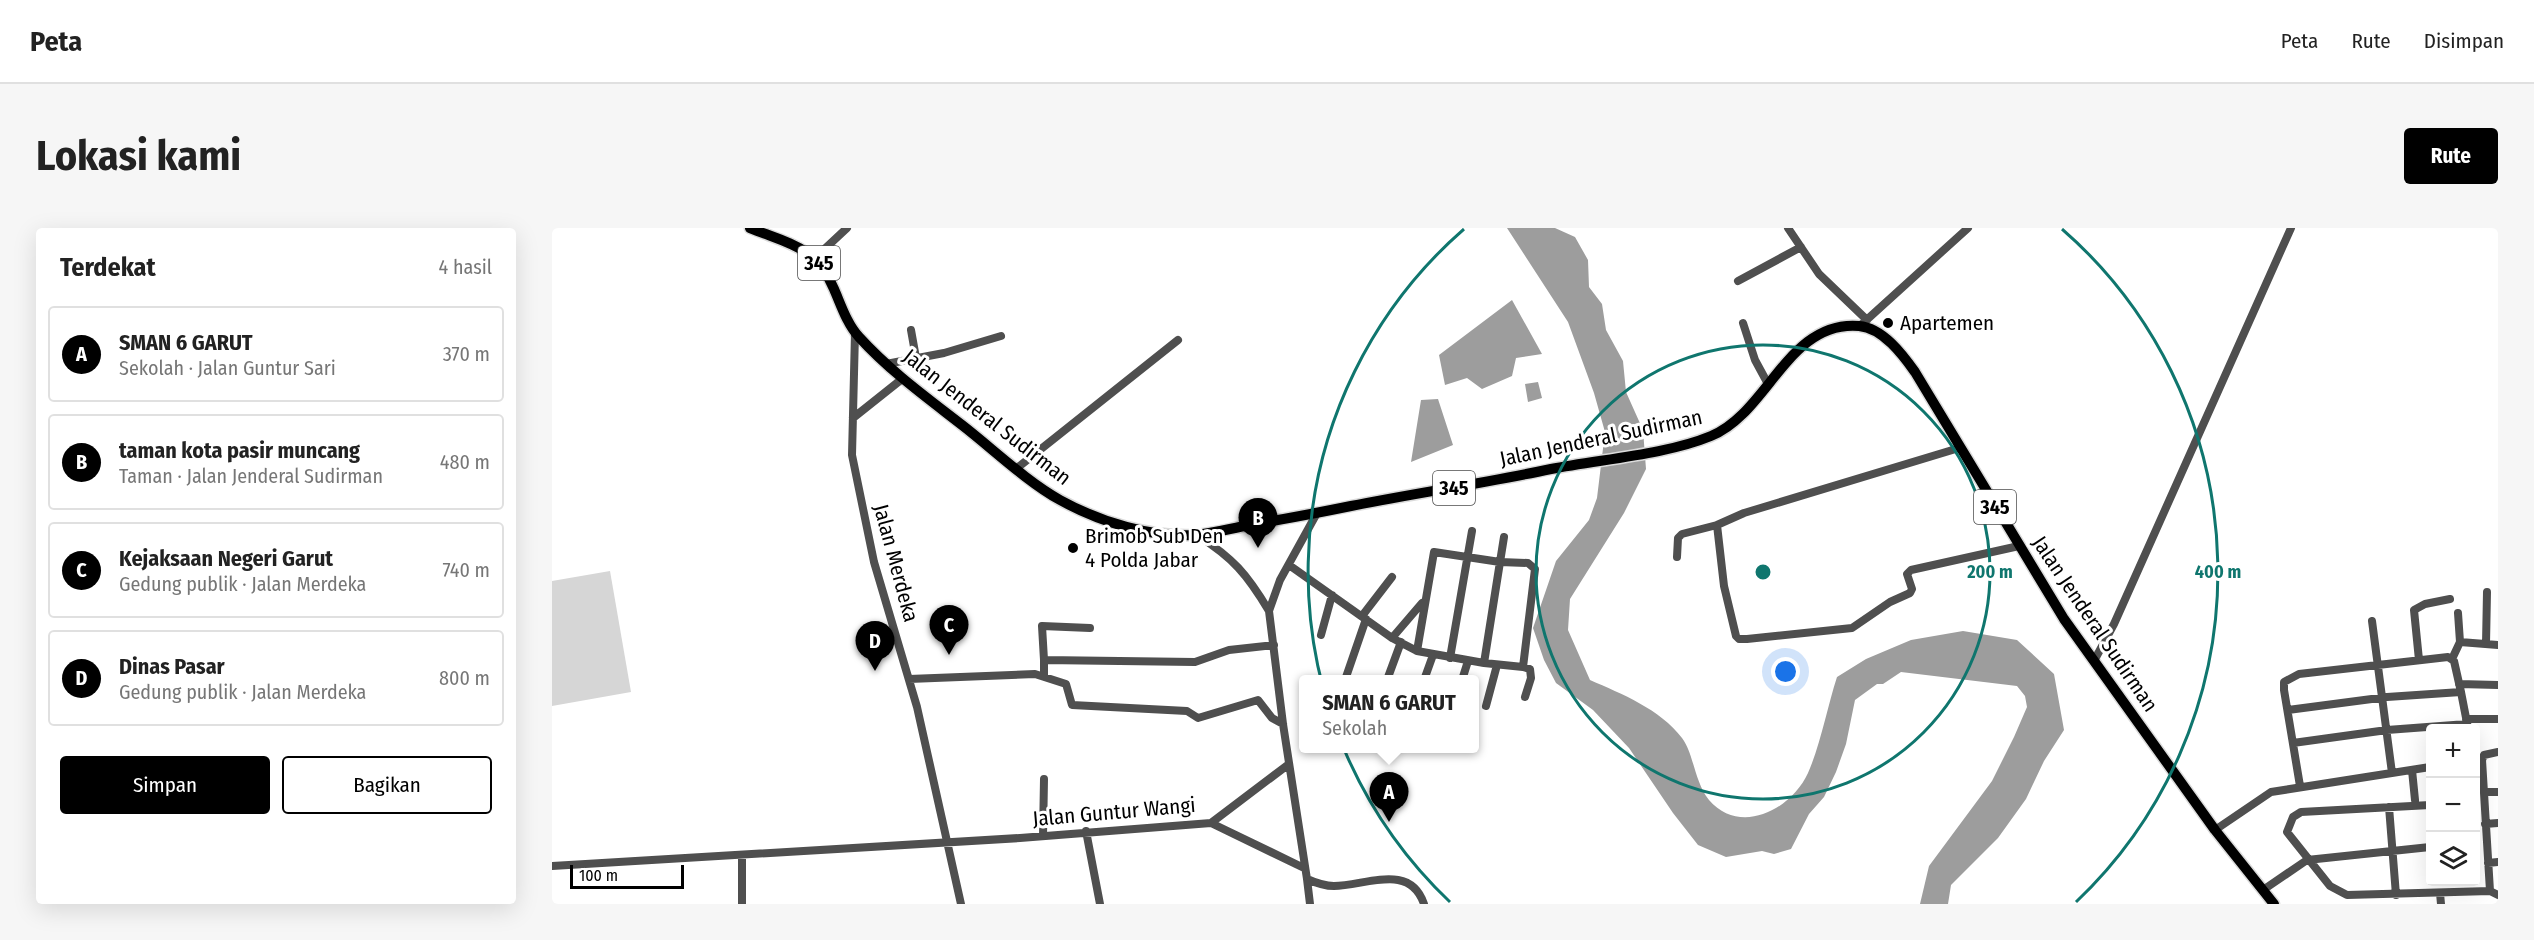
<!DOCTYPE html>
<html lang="id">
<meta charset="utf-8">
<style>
:root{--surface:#fff;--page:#f6f6f6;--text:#222;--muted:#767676;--line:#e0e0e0;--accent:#000}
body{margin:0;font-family:"Fira Sans Condensed",sans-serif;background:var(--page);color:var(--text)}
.controls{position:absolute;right:18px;bottom:18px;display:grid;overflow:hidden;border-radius:6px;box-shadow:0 6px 24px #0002}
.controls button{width:54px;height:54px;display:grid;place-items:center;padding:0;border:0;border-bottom:2px solid var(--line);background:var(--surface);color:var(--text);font:30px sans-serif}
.scale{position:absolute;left:18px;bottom:15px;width:114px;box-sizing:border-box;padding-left:6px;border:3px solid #000;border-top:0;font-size:16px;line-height:21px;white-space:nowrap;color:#000;-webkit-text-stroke:4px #fff;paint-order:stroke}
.you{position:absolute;left:1234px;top:444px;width:21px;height:21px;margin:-15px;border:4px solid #fff;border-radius:50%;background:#1a73e8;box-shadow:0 0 0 9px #1a73e833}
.badge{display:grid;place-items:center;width:39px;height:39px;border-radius:50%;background:var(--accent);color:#fff;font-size:20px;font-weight:700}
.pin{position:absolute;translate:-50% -50px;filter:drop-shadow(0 2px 3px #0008)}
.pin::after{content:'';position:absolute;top:32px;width:21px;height:18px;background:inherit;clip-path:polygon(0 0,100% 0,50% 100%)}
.popup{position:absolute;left:747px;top:447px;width:180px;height:78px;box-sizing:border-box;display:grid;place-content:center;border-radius:6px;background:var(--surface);filter:drop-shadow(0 2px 4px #0005);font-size:20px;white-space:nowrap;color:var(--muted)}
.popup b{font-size:22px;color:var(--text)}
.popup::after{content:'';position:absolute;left:50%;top:100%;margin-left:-12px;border:12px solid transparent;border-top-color:var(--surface)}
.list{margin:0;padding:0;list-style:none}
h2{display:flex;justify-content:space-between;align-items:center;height:78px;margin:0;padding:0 24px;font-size:26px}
h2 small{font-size:20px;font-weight:400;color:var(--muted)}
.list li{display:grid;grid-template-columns:39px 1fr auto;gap:18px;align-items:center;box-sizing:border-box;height:96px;margin:0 12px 12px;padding:0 12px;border:2px solid var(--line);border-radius:6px}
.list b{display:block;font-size:22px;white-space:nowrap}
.list p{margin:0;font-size:20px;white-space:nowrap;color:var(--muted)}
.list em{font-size:20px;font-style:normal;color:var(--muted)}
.actions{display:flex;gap:12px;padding:18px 24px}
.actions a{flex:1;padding:14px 0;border:2px solid var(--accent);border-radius:6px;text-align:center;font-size:21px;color:var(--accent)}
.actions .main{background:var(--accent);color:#fff}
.icon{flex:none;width:33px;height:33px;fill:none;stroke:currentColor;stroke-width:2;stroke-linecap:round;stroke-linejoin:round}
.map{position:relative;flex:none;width:1946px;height:676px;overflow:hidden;border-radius:6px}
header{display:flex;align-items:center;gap:36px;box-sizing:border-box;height:84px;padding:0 30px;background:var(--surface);border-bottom:2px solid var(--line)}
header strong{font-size:28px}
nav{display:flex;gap:33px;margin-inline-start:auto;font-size:21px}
.intro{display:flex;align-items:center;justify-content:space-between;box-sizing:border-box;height:144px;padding:0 36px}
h1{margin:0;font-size:42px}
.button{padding:15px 27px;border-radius:6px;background:var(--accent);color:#fff;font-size:21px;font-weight:700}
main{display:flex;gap:36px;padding:0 36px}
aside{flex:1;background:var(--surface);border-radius:6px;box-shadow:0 6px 24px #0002}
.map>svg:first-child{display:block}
.green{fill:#d6d6d6}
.water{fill:#9d9d9d}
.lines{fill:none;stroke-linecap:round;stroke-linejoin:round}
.major-casing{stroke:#dbdbdb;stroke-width:13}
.minor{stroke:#4f4f4f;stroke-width:8}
.major{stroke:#000;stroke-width:10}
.ring{fill:none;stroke:#0f766e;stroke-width:3}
.poi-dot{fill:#000;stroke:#fff;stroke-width:2}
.labels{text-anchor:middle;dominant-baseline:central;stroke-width:6;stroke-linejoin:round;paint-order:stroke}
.shield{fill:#fff;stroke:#4c4c4c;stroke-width:1.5}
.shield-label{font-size:20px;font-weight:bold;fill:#000}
.poi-label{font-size:21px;fill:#000;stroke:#fff;text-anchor:start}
.street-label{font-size:21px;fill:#000;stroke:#fff}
.centre{fill:#0f766e;stroke:#fff;stroke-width:3}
.ring-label{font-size:18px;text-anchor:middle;font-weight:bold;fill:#0f766e;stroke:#fff;stroke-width:6;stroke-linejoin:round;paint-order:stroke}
</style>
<header>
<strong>Peta</strong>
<nav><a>Peta</a><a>Rute</a><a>Disimpan</a></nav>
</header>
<div class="intro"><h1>Lokasi kami</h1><a class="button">Rute</a></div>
<main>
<aside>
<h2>Terdekat<small>4 hasil</small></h2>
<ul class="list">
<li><span class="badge">A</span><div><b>SMAN 6 GARUT</b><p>Sekolah · Jalan Guntur Sari</p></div><em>370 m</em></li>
<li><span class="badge">B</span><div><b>taman kota pasir muncang</b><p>Taman · Jalan Jenderal Sudirman</p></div><em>480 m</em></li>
<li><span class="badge">C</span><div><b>Kejaksaan Negeri Garut</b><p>Gedung publik · Jalan Merdeka</p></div><em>740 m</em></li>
<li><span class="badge">D</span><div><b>Dinas Pasar</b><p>Gedung publik · Jalan Merdeka</p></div><em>800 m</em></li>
</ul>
<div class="actions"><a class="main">Simpan</a><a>Bagikan</a></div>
</aside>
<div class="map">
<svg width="1946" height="676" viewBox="0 0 1946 676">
<rect width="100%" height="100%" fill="#fff"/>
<path class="green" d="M 58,343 L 79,464 L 0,478 L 0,353 Z"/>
<path class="water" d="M 955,0 L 1003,0 L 1023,9 L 1036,32 L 1037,59 L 1050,76 L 1054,102 L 1071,133 L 1074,164 L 1091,202 L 1094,241 L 1072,285 L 1018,371 L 1016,402 L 1038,452 C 1070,466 1108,481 1130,510 C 1142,526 1142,553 1157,572 C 1188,608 1239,582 1256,545 C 1269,515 1275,480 1285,449 L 1314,431 L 1359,412 L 1411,403 L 1465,412 L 1502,446 L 1512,502 L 1492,533 L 1474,571 L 1446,610 L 1399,657 L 1396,676 L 1368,676 L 1377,638 L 1440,553 L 1462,509 L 1475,479 L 1473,468 L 1465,458 L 1349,444 L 1331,456 L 1325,456 L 1303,472 L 1294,516 L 1284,544 L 1272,569 L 1257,586 L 1239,621 L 1222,626 L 1210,623 L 1174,629 L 1146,617 L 1121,585 L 1077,520 L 1041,482 L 1004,455 L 992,432 L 981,400 L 1004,333 L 1037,292 L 1045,270 L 1053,204 L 1042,165 L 1016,94 Z
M 960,72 L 990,126 L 964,130 L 960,148 L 930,161 L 915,150 L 893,157 L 887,127 Z
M 986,154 L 990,170 L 976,174 L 973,156 Z
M 886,171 L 901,217 L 859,234 L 869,172 Z"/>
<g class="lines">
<defs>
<path id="major" d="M 198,0 C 237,16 264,18 282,61 C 289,77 295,96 307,109 C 338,143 374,169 410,197 C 441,221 474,253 508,272 C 548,294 599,310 645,307 C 662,305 681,300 698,297 C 732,291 765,285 799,278 C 865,265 933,255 999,241 C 1049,231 1113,227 1159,208 C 1216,185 1236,92 1307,98 C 1331,100 1351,127 1363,144 L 1512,391 L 1663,602 L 1722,676"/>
</defs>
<use href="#major" class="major-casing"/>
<path class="minor" d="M 1236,0 L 1267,46 L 1315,92
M 264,29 L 295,0
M 1186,53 L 1249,19
M 1191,95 L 1203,132 L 1216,156
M 1309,97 L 1416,0
M 359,102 L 364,130
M 303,105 L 300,227 L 322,334 L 365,479 L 409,676
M 334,136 L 392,125 L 449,108
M 301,190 L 350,151
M 1407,220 L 1192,285 L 1165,297 L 1172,358 L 1184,408 L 1187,411 L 1195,411 L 1300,400 L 1338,374 L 1358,365 L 1360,361 L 1355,346 L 1359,342 L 1467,318
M 465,240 L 626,112
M 765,285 L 728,352 L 717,383 L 731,496 L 755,651 C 764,655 772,658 782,658 C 813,658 858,634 872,676
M 645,307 C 681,330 695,346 717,383
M 1125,329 L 1126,310 L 1130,306 L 1165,297
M 737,337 L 840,410 L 865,423 L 932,435 L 948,334 L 882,324 L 865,423
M 810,388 L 840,349
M 1820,393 L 1840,545
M 769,407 L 780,367
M 840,410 L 870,375
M 1908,414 L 1946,417
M 1934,416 L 1935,364
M 898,430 L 920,303
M 1900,431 L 1908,414 L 1906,385
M 492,432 L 490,398 L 538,400
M 1867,432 L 1862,382 L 1873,376 L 1898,371
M 1542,433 L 1562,396 L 1739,0
M 932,435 L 971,439 L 983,341 L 976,335 L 948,334 L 952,309
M 971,439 L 978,441 L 979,450 L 973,469
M 492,447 L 492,432 L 643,434 L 677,422 L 722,417
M 357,451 L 483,446 L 514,456 L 520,477 L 635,483 L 646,490 L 706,472 L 720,490 L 731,496
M 793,452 L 814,391
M 835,452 L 849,414
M 872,452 L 881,427
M 910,452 L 916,433
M 1907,456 L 1946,457
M 1909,464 L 1916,500
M 934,478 L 945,437
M 1736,482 L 1835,469 L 1909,464 L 1902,433 L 1896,429 L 1747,446 L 1732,454 L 1732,462 L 1748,558
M 1914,491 L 1946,491
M 1741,515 L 1835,502 L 1915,496
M 1924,528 L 1924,531
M 1860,542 L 1863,572
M 1934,564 L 1946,564
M 1878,577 L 1749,584 L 1741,589 L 1735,604 L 1778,658 L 1795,667 L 1938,663 L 1946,667
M 1837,579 L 1844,667
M 659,595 L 752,640
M 1933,596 L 1946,595
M 1663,602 L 1719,564 L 1878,539
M 534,603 L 548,676
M 491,608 L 492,551
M 190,627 L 190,676
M 1936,635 L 1946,634
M 0,638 L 468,610 L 659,595 L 737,536
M 755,651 L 758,676
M 1711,662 L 1755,632 L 1878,619
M 1938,663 L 1930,532 L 1932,527 L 1946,524
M 1888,665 L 1889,676"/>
<use href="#major" class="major"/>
</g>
<g class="ring">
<circle cx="1211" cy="344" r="227"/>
<path d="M898 674A455 455 0 0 1 912 1M1510 1A455 455 0 0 1 1524 674"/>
</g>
<g class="poi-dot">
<circle cx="1336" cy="95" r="6"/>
<circle cx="521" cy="320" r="6"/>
</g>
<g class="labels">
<g class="shield">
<rect x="246" y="18" width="42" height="34" rx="4.5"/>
<rect x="881" y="243" width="42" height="34" rx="4.5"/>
<rect x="1422" y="262" width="42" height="34" rx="4.5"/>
</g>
<g class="shield-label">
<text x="267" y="35">345</text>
<text x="902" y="260">345</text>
<text x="1443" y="279">345</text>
</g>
<g class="poi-label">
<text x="1348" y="95">Apartemen</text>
<text x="533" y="308">Brimob Sub Den<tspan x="533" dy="24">4 Polda Jabar</tspan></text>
</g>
<g class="street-label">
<text transform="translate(435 189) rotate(38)">Jalan Jenderal Sudirman</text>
<text transform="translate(1049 210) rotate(-12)">Jalan Jenderal Sudirman</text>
<text transform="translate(344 335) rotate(75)">Jalan Merdeka</text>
<text transform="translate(1543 396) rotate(56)">Jalan Jenderal Sudirman</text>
<text transform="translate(562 584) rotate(-5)">Jalan Guntur Wangi</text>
</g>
</g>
<circle cx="1211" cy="344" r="9" class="centre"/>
<g class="ring-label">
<text x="1438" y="350">200 m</text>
<text x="1666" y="350">400 m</text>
</g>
</svg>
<div class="controls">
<button>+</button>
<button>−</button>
<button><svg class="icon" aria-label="layers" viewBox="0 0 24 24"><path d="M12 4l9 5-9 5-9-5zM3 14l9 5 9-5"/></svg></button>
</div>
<div class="scale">100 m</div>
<div class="you"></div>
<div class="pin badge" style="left:837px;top:594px">A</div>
<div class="popup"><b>SMAN 6 GARUT</b>Sekolah</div>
<div class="pin badge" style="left:706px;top:320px">B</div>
<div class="pin badge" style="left:397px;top:427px">C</div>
<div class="pin badge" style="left:323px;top:443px">D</div>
</div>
</main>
